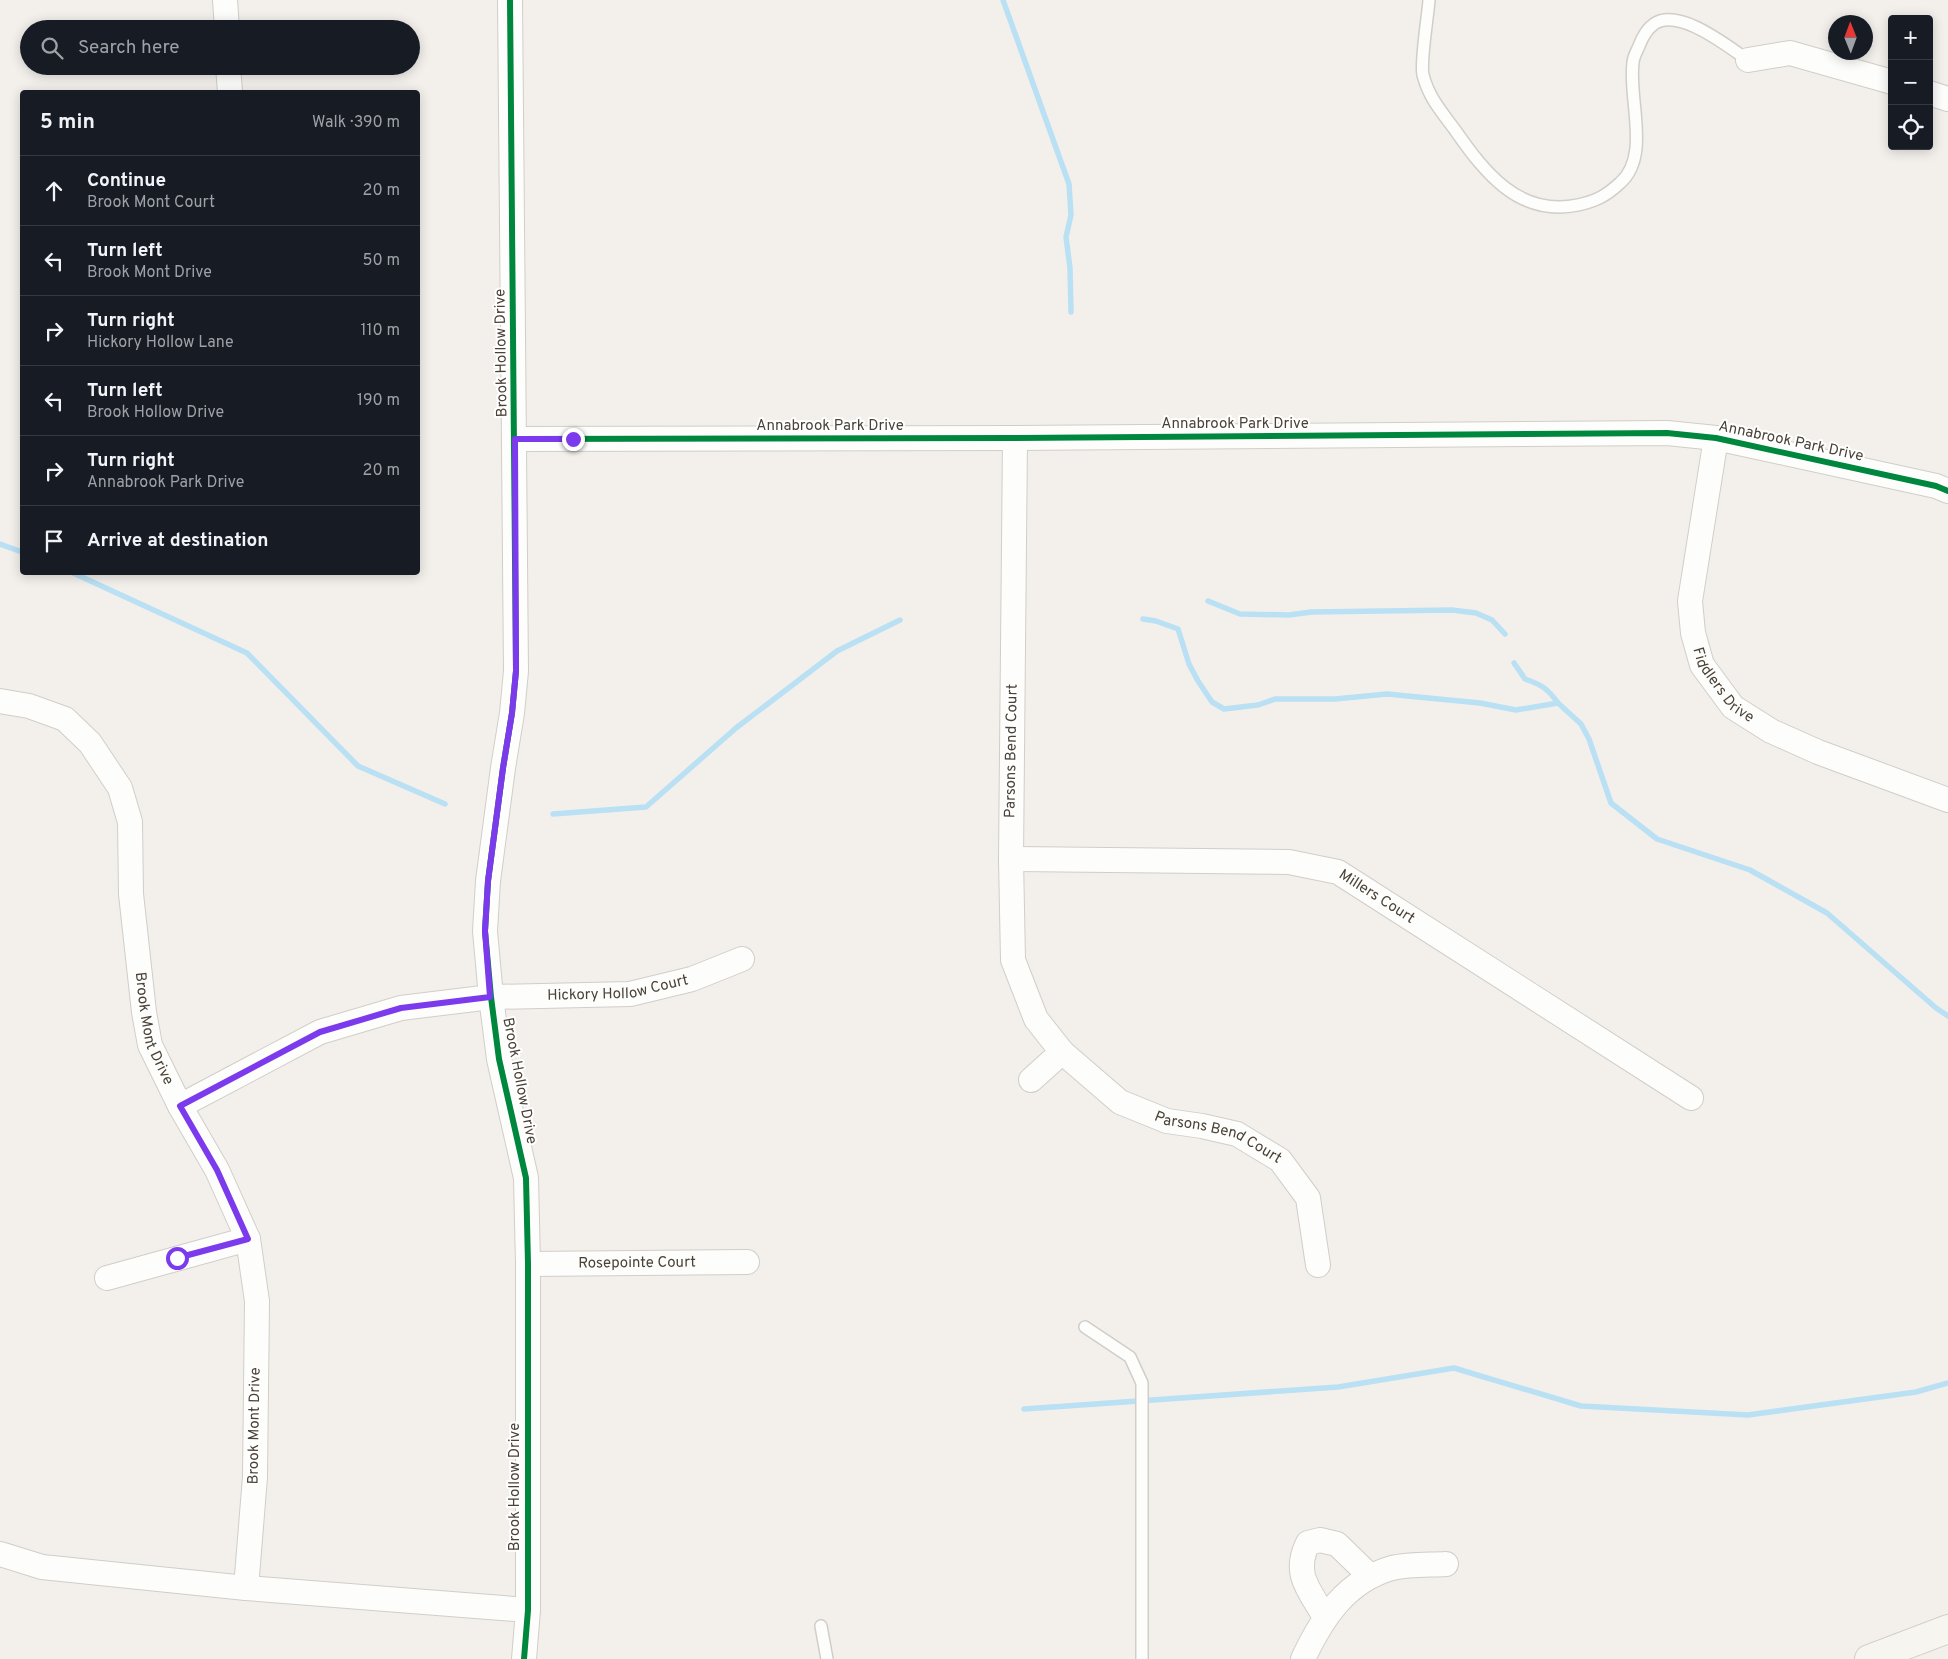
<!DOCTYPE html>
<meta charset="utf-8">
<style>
:root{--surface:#171b24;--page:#20242c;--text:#f1f3f6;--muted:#9ea1a6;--line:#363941}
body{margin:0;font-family:Overpass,sans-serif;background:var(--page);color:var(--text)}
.controls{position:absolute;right:15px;top:15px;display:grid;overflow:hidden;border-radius:5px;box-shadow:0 2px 12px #0003}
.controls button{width:45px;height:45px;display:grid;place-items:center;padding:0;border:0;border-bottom:1px solid var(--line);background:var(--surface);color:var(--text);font:25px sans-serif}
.compass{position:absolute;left:1828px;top:15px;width:45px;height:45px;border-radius:50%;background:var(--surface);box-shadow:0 2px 12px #0003;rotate:359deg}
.stop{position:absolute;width:15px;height:15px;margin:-11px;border:4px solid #7c3aed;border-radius:50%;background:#fff}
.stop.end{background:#7c3aed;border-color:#fff;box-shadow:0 1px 5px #0008}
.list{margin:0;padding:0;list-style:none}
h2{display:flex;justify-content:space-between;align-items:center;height:65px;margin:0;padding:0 20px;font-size:21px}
h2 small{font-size:16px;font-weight:400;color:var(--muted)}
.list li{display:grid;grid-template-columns:32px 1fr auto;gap:15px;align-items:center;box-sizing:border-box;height:70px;padding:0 20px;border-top:1px solid var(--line)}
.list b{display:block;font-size:19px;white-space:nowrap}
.list p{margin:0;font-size:16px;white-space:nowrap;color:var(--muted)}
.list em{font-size:16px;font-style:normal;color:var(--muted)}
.icon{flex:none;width:28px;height:28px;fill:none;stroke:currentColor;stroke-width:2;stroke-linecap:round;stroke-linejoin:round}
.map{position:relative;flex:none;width:1948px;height:1659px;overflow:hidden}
.search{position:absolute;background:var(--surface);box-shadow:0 2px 12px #0003;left:20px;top:20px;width:400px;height:55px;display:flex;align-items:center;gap:12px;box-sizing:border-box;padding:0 18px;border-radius:28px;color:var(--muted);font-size:19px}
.panel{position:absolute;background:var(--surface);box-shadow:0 2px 12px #0003;left:20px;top:90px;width:400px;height:485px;border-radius:5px}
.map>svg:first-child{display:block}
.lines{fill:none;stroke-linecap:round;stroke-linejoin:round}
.stream{stroke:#bae0f4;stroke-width:5.5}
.lane-casing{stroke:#d1cec9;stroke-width:14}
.street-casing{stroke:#d1cec9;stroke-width:26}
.secondary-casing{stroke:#d5cfc4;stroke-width:30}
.lane{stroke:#fdfdfc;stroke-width:11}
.street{stroke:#fdfdfc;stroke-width:24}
.secondary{stroke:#f7f5f0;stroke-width:28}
.cycleway-casing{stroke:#fff;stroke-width:9}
.cycleway{stroke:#00873e;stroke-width:6}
.route{stroke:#7c3aed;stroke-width:6}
.labels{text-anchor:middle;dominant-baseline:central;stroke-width:4;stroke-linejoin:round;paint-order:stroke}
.street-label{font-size:15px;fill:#4b4237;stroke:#fff}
</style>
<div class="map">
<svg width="1948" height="1659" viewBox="0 0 1948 1659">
<rect width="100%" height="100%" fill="#f3f0ec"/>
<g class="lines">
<path class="stream" d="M 1003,0 L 1069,184 L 1071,215 L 1066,237 L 1070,268 L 1071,312
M 0,544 L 22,552
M 71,572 L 247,653 L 358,766 L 445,804
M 1208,601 L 1240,614 L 1289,615 L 1311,612 L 1452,610 L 1476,613 L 1492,620 L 1505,634
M 1143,619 L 1156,621 L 1178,629 L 1189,664 L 1198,681 L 1212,702 L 1224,709 L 1258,705 L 1275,699 L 1335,699 L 1387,694 L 1480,703 L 1516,710 L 1558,703 L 1581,724 L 1589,739 L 1611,803 L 1657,839 L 1750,870 L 1827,913 L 1936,1008 L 1948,1016
M 1514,663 L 1525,679 C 1542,685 1547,688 1558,703
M 553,814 L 646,807 L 736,728 L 837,651 L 900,620
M 1024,1409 L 1338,1387 L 1454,1368 L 1581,1406 L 1748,1415 L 1916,1392 L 1948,1383"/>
<defs>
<path id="lane" d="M 1429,0 C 1428,16 1420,62 1423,75 C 1429,98 1441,111 1455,130 C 1485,173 1519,217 1578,205 C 1596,201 1606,196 1620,183 C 1651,156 1628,99 1633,63 C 1633,57 1637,51 1639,46 C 1642,38 1647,29 1654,24 C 1679,7 1727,46 1748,60
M 1085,1327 L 1130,1357 L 1142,1383 L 1142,1659
M 821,1626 L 827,1659"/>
<g id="street">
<path d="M 225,0 L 227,29"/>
<path d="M 510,0 L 516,671 L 512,713 L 503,768 L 488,881 L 485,931 L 491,997 L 499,1059 L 526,1178 L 528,1264 L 528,1610 L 524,1659"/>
<path d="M 1748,60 L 1790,53 L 1892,82"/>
<path d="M 228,66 L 230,92"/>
<path d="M 1929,93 L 1948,99"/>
<path id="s1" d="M 1015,438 L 1011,859 L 1013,960 L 1036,1019 L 1062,1052 L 1120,1102 L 1167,1121 L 1202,1126 L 1237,1134 L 1280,1160 L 1308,1198 L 1318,1265"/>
<path id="s2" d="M 1716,438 L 1690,601 L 1693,633 L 1702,665 L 1733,707 L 1771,731 L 1818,752 L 1948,800"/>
<path d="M 515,439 L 1015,438 L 1667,433 L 1716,438 L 1936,486 L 1948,491"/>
<path id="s3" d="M 0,701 L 29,706 L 65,719 L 90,743 L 120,788 L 130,822 L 131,894 L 144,1012 L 150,1045 L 180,1106 L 217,1170 L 248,1239 L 257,1301 L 255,1477 L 246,1588"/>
<path id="s4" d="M 1011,859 L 1289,862 L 1338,872 L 1691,1098"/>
<path d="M 1031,1080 L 1062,1052"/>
<path id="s5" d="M 180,1106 L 320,1032 L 401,1008 L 491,997 L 630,994 L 692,979 L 742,959"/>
<path id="s6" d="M 528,1264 L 747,1262"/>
<path d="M 107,1278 L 248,1239"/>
<path d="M 0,1554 L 42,1567 L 246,1588 L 528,1610"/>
<path d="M 1325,1617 C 1310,1591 1292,1574 1308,1543 L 1320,1540 L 1337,1544 L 1370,1576"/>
<path d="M 1303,1659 C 1322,1618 1346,1581 1392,1568 C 1409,1564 1429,1565 1446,1564"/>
</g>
<path id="secondary" d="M 1869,1659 L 1948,1629"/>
</defs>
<use href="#lane" class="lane-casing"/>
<use href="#street" class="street-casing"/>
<use href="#secondary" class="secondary-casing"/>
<use href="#lane" class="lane"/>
<use href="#street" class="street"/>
<use href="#secondary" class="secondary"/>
<defs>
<path id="cycleway" d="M 510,0 L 516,671 L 512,713 L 503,768 L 488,881 L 485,931 L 491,997 L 499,1059 L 526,1178 L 528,1264 L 528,1610 L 524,1659
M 515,439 L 1015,438 L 1667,433 L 1716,438 L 1936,486 L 1948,491"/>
</defs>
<use href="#cycleway" class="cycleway-casing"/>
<use href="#cycleway" class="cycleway"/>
</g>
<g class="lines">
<path class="route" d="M 177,1258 L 248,1239 L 217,1170 L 180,1106 L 320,1032 L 401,1008 L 490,997 L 485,931 L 488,881 L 503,768 L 512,713 L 516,671 L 515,439 L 573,439"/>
</g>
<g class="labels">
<g class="street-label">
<text transform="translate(502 353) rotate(-91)">Brook Hollow Drive</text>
<text x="1235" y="424">Annabrook Park Drive</text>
<text x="830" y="426">Annabrook Park Drive</text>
<text transform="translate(1791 442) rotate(12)">Annabrook Park Drive</text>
<text stroke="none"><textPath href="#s2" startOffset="259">Fiddlers Drive</textPath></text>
<text transform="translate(1012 751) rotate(-89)">Parsons Bend Court</text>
<text stroke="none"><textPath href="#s4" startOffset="374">Millers Court</textPath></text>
<text stroke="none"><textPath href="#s5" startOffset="461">Hickory Hollow Court</textPath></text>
<text stroke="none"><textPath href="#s3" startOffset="401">Brook Mont Drive</textPath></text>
<text transform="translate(519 1081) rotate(79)">Brook Hollow Drive</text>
<text stroke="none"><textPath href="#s1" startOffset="809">Parsons Bend Court</textPath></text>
<text stroke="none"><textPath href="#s6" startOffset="109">Rosepointe Court</textPath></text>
<text transform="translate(255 1426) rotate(-89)">Brook Mont Drive</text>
<text transform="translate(515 1487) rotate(-90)">Brook Hollow Drive</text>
</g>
</g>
</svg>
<div class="controls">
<button>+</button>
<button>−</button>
<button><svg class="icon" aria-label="locate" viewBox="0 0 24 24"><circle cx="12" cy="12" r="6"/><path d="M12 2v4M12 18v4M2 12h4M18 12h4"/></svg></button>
</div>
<svg class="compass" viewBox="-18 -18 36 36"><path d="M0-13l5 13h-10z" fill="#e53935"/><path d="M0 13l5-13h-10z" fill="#9ea1a6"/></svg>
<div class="stop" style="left:177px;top:1258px"></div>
<div class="stop end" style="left:573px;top:439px"></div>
<div class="search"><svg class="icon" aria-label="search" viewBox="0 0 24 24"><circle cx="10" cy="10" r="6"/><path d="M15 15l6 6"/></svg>Search here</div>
<section class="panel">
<h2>5 min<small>Walk · 390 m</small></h2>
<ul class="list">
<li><svg class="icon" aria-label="ahead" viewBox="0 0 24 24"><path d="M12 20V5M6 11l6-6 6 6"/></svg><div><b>Continue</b><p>Brook Mont Court</p></div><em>20 m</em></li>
<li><svg class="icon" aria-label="left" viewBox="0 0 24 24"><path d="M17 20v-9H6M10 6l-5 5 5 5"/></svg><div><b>Turn left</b><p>Brook Mont Drive</p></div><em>50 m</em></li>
<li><svg class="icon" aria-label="right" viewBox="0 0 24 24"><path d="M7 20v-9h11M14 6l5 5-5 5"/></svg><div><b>Turn right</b><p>Hickory Hollow Lane</p></div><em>110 m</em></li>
<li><svg class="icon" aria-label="left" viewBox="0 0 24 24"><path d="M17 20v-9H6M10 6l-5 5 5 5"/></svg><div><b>Turn left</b><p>Brook Hollow Drive</p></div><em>190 m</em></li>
<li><svg class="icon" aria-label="right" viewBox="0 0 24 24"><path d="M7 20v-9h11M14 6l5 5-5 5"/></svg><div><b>Turn right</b><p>Annabrook Park Drive</p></div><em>20 m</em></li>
<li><svg class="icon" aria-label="arrive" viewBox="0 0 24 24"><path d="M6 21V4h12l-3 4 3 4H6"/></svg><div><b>Arrive at destination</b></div></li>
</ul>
</section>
</div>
